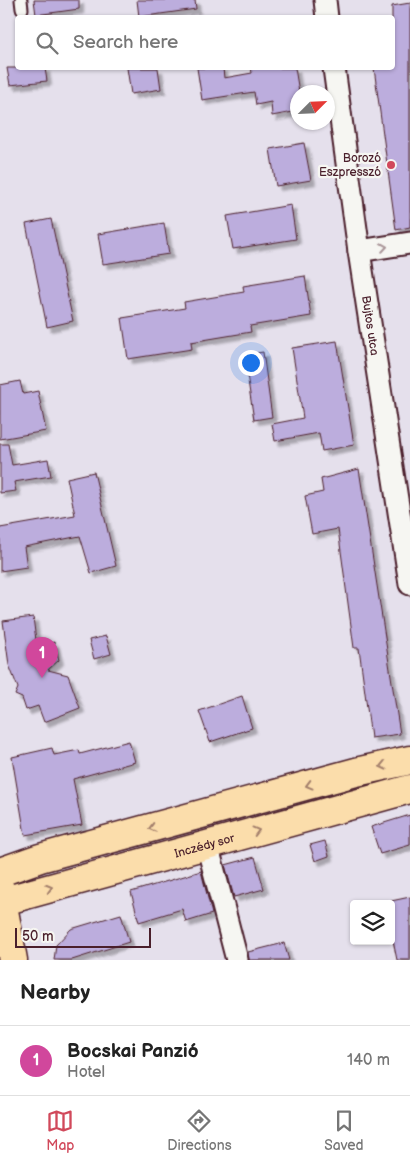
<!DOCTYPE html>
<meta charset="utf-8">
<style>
:root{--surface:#fff;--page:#f6f6f6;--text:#222;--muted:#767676;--line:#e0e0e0;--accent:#d1495b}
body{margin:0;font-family:"Balsamiq Sans",sans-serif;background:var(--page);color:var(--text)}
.controls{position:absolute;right:15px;bottom:15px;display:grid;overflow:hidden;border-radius:5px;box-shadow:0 1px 4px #0004}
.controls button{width:45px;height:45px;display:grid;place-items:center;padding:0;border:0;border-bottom:1px solid var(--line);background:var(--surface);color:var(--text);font:25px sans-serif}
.compass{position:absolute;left:290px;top:85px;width:45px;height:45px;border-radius:50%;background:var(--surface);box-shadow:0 1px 4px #0004;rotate:66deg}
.scale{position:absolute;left:15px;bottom:12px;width:136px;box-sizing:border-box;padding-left:5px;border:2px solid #4a1f2b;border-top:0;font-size:14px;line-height:18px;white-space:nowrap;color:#4a1f2b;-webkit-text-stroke:4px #f6f6f2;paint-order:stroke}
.you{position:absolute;left:250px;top:362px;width:18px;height:18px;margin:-12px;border:4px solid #fff;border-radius:50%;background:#1a73e8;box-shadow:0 0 0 8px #1a73e833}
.badge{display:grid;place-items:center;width:32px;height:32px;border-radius:50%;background:var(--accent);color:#fff;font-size:16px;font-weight:700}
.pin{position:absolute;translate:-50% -41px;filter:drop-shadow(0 1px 2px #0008)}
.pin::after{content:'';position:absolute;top:26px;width:18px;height:15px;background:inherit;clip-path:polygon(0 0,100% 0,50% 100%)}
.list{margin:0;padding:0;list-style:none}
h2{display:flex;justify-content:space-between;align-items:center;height:65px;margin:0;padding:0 20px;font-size:21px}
h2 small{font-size:16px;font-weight:400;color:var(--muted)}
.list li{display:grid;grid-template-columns:32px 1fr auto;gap:15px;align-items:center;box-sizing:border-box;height:70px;padding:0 20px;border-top:1px solid var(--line)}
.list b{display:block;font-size:19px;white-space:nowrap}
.list p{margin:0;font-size:16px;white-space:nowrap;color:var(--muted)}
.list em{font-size:16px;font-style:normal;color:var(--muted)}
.icon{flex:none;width:28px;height:28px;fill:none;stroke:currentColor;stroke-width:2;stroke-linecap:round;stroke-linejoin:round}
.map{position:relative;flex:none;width:410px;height:960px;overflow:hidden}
.search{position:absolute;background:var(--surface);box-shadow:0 1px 4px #0004;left:15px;right:15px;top:15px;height:55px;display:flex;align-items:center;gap:12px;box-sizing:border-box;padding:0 18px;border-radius:5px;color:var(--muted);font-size:19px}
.sheet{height:135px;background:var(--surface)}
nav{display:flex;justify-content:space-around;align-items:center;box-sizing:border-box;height:70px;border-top:1px solid var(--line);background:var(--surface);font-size:14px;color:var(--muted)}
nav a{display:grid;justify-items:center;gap:2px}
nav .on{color:var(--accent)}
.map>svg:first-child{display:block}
.building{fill:#bcaddd;stroke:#4a1f2b;filter:url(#shadow)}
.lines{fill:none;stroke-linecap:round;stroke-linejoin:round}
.service-casing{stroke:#4a1f2b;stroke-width:15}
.minor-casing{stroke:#4a1f2b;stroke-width:25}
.primary-casing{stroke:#4a1f2b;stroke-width:31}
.service{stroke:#f6f6f2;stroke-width:11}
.minor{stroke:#f6f6f2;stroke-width:21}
.primary{stroke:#fbddab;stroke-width:28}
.oneway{stroke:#a99598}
.oneway2{stroke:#a27e6b}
.poi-dot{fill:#d1495b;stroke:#f6f6f2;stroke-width:2}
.labels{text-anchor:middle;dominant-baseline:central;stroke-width:4.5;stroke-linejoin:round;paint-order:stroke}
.poi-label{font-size:12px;fill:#4a1f2b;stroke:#f6f6f2;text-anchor:end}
.street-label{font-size:12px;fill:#4a1f2b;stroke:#f6f6f2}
</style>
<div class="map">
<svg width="410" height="960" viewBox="0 0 410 960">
<defs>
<filter id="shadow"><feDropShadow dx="4.5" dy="4.5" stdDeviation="1" flood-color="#0004"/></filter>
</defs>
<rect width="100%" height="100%" fill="#e5e0ec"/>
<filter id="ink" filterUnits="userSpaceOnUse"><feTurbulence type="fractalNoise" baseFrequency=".02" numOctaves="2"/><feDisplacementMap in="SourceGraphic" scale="10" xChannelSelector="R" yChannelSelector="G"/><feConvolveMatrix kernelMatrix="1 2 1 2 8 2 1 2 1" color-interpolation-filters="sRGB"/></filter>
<g filter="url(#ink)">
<path class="building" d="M 34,0 L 79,0 L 79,9 L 36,15 Z
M 137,0 L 195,0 L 196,9 L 139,17 Z
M 410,3 L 410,227 L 396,230 L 374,68 L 392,68 L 392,6 Z
M 7,68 L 45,68 L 47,81 L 10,85 Z
M 127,68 L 158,68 L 161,89 L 131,94 Z
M 197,68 L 223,68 L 224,78 L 252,73 L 251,68 L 295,68 L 299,92 L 298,111 L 272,116 L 271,102 L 256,105 L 254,92 L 202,100 Z
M 304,143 L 311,180 L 276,186 L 270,149 Z
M 291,205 L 296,239 L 233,249 L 227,216 Z
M 51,219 L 73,321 L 47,327 L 26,224 Z
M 164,223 L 169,254 L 103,264 L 98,234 Z
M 305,276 L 311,316 L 250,326 L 251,332 L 191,342 L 192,349 L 128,359 L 122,318 L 185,308 L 184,302 L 244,292 L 243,286 Z
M 337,341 L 354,445 L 322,451 L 319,433 L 275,441 L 272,424 L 303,418 L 292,348 Z
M 263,352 L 272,417 L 254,420 L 244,355 Z
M 20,381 L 23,394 L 38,391 L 46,431 L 0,439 L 0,385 Z
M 0,444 L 8,444 L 12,465 L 48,459 L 51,476 L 14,482 L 16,491 L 0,493 Z
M 359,469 L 400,734 L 371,738 L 359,648 L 354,648 L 338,529 L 312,534 L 305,496 L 323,492 L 321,479 Z
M 94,472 L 116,566 L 91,573 L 80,536 L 24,547 L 27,567 L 0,571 L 0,528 L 75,515 L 67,478 Z
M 33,617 L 37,648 L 54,642 L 59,660 L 48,670 L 68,675 L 80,708 L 44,722 L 38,706 L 26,710 L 22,698 L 15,695 L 18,688 L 9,665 L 3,621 Z
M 106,636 L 111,654 L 94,659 L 89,640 Z
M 242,696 L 252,728 L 210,742 L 199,711 Z
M 129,741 L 135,762 L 73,779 L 82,825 L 25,835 L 12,757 L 52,748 L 54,755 L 79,750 L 80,754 Z
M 410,815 L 410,845 L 380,854 L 371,827 Z
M 325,841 L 329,856 L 315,861 L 310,845 Z
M 255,857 L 264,889 L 234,897 L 225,865 Z
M 201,871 L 212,914 L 186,922 L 182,909 L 139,922 L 131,892 Z
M 410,897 L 410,960 L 397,960 L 391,931 L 391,901 Z
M 121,914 L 129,942 L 72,960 L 54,960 L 56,945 L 71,929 Z
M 284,943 L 289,960 L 249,960 L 248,952 Z"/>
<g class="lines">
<defs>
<path id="service" d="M 21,0 L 22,9"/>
<g id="minor">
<path d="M 325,0 L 327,18"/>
<path id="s1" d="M 334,68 L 359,251 L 410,584"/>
<path d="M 359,251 L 410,243"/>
<path d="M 207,844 L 237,960"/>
</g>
<g id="primary">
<path d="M 0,872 L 40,858 L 356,772 L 410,760"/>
<path d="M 0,889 L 13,960"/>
<path id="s2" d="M 0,902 L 410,789"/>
</g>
</defs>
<use href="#service" class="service-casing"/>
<use href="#minor" class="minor-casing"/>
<use href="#primary" class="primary-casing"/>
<use href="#service" class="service"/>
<use href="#minor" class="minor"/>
<use href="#primary" class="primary"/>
</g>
<defs><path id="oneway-chevron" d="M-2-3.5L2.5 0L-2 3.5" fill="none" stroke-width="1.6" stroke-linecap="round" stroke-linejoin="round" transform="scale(1.25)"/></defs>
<use class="oneway" href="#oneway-chevron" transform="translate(384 247) rotate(-9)"/>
<g class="oneway2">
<use href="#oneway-chevron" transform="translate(383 766) rotate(167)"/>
<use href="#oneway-chevron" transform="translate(309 785) rotate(165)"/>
<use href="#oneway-chevron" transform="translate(152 828) rotate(165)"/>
<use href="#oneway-chevron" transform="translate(256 831) rotate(-15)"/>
<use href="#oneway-chevron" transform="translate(49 888) rotate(-16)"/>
</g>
</g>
<circle class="poi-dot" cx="391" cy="165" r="5"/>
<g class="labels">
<g class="poi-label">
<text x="381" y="158">Borozó<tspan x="381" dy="14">Eszpresszó</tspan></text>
</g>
<g class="street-label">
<text stroke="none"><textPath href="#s1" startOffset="260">Bujtos utca</textPath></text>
<text stroke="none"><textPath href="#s2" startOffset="212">Inczédy sor</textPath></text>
</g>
</g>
</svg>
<div class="controls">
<button><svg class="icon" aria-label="layers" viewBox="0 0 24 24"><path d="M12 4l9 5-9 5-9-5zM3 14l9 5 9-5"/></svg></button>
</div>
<svg class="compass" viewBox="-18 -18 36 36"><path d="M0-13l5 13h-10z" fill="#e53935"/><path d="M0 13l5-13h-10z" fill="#767676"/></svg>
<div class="scale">50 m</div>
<div class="you"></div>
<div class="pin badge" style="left:42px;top:678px;background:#d1479c">1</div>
<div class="search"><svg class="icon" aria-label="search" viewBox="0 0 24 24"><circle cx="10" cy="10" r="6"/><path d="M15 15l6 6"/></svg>Search here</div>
</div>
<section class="sheet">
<h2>Nearby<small></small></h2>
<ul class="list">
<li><span class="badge" style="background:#d1479c">1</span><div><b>Bocskai Panzió</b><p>Hotel</p></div><em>140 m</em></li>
</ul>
</section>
<nav>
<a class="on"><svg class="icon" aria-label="map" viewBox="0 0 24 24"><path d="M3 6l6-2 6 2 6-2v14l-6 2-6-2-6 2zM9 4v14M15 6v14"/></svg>Map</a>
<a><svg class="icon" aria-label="directions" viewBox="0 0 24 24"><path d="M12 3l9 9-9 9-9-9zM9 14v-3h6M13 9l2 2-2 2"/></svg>Directions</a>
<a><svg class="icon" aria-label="saved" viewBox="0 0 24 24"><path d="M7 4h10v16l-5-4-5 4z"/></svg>Saved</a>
</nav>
